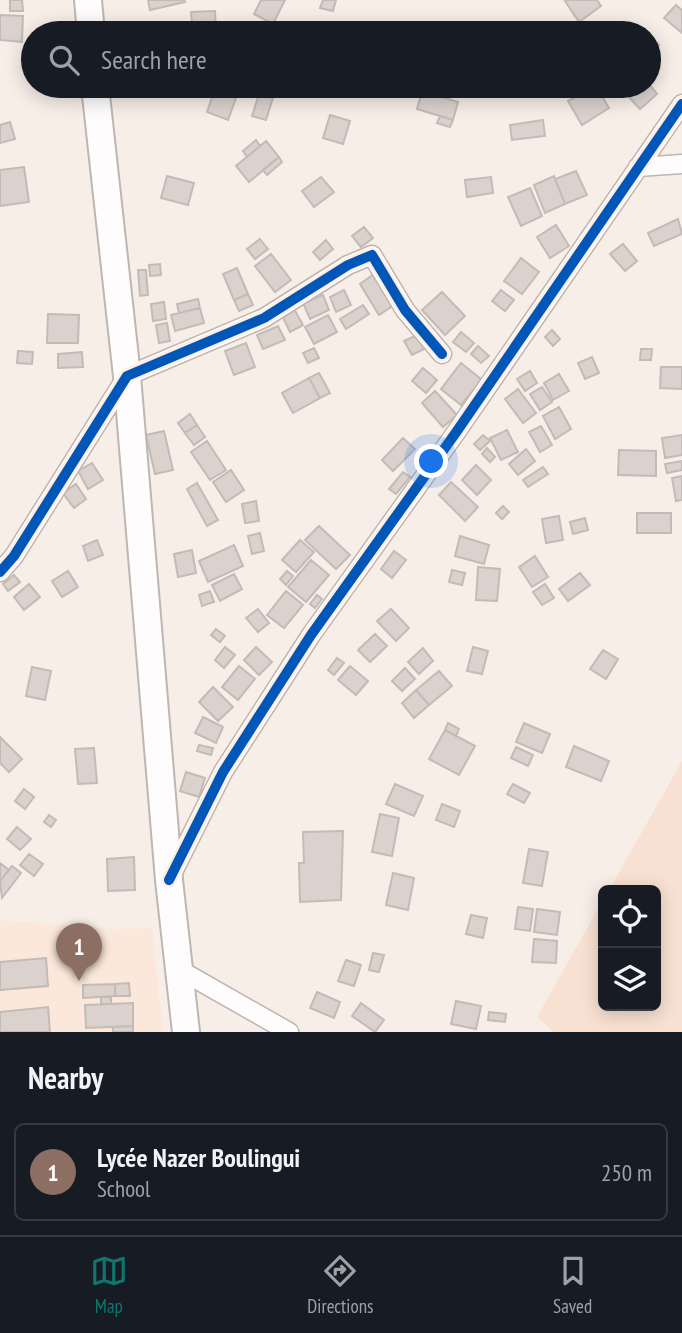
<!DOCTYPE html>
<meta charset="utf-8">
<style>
:root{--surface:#171b24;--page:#242831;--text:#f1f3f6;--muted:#9ea1a6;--line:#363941;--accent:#0f766e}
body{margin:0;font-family:"PT Sans Narrow",sans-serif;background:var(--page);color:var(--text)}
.controls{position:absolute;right:21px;bottom:21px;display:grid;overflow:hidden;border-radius:10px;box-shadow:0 4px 18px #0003}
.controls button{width:63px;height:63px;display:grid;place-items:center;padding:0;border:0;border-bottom:2px solid var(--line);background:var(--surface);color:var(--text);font:35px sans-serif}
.you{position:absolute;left:432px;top:462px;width:24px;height:24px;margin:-18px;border:5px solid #fff;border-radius:50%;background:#1a73e8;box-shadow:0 0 0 10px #1a73e833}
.badge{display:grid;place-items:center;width:46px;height:46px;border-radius:50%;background:var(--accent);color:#fff;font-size:23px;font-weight:700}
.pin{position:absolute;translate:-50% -58px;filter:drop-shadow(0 2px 4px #0008)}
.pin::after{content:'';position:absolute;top:37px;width:24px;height:21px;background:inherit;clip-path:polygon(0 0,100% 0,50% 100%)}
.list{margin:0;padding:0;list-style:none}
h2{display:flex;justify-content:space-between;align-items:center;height:91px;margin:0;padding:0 28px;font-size:30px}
h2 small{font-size:23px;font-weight:400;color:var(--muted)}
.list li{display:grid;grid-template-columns:46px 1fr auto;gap:21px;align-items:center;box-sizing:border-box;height:98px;margin:0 14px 14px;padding:0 14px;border:2px solid var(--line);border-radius:10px}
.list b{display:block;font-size:26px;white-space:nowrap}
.list p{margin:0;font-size:23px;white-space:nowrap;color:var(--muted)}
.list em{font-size:23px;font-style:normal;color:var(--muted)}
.icon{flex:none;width:38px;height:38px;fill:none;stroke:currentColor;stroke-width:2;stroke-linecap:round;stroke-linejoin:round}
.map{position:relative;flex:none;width:682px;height:1032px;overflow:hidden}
.search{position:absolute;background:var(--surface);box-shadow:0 4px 18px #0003;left:21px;right:21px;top:21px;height:77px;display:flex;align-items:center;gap:18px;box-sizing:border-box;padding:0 24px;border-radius:38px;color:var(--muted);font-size:26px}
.sheet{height:203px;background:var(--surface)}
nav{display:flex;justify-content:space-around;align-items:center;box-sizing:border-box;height:98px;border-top:2px solid var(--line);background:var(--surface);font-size:19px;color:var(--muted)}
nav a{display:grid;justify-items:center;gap:4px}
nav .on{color:var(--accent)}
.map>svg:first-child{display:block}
.built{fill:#fbe8db}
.green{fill:#f8e1d2}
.building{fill:#dbd2ce;stroke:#c3bbb5;stroke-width:2}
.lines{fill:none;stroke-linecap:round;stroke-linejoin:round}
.minor-casing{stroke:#beb6b0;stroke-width:21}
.highway-casing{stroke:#beb6b0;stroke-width:30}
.minor{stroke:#fefcfc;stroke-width:18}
.highway{stroke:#fefcfc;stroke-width:26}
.cycleway-casing{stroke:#feede2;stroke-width:15}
.cycleway{stroke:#0057b8;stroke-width:10}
</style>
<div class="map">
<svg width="682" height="1032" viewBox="0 0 682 1032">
<rect width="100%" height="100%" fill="#f8eee8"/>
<path class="built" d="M 0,920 L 109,929 L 152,928 L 163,1032 L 0,1032 Z"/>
<path class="green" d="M 682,761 L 682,1032 L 554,1032 L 537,1017 L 603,900 L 603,1006 L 656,1006 L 656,890 L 609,890 Z"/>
<path class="building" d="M 10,0 L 22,0 L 23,11 L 10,11 Z
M 148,0 L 184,0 L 185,2 L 150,10 Z
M 261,0 L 285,0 L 273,24 L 254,14 Z
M 323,0 L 336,0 L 333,11 L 320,8 Z
M 567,0 L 597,0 L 601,6 L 579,22 L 565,1 Z
M 676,5 L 682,10 L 682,33 L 664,18 Z
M 215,11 L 216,33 L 193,33 L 191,12 Z
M 0,15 L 23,16 L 22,42 L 0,40 Z
M 559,23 L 565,33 L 550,33 L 548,30 Z
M 335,26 L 353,29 L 352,33 L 334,33 Z
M 651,37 L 659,45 L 649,56 L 649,40 Z
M 649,84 L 657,94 L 640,109 L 627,95 L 637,86 Z
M 216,86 L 240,87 L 228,120 L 207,112 Z
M 596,86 L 609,108 L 582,125 L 568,101 Z
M 422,91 L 458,102 L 453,120 L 417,109 Z
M 259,94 L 273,98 L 266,120 L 252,116 Z
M 330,115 L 350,121 L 343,144 L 323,138 Z
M 440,116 L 453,120 L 450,127 L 437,123 Z
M 543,120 L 545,136 L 512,140 L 510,125 Z
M 10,122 L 15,139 L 0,143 L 0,125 Z
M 256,140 L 260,146 L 247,157 L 243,151 Z
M 266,141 L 279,157 L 249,182 L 236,166 Z
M 279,157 L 282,162 L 267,175 L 263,170 Z
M 24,167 L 29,202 L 0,206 L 0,170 Z
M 576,171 L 587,195 L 565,204 L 555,179 Z
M 167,176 L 194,183 L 188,205 L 161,198 Z
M 554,176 L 565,204 L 545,213 L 534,185 Z
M 321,177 L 334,192 L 314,207 L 302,191 Z
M 491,177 L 493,193 L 467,197 L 465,180 Z
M 530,188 L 542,216 L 521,226 L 508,197 Z
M 678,219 L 682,234 L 654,246 L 648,233 Z
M 556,225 L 569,246 L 550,258 L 537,237 Z
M 364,227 L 373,238 L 361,247 L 352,236 Z
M 260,239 L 268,249 L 255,259 L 247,249 Z
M 326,240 L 333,249 L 320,260 L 313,252 Z
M 623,244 L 637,261 L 625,271 L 610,254 Z
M 271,254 L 291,280 L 275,292 L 255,266 Z
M 521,258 L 539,272 L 522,294 L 504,281 Z
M 160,264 L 161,275 L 150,276 L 149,265 Z
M 237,268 L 248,294 L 234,300 L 223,274 Z
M 138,270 L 146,270 L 148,295 L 140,296 Z
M 374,274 L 394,305 L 379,315 L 360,284 Z
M 344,290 L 351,305 L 336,312 L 330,297 Z
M 501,290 L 514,300 L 505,311 L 492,301 Z
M 442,292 L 465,316 L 445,335 L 422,310 Z
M 248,294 L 253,305 L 239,311 L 234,300 Z
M 323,295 L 329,310 L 310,319 L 303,303 Z
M 198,299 L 200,308 L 179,313 L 177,304 Z
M 164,302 L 166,319 L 153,321 L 151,304 Z
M 363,305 L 369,314 L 346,329 L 340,319 Z
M 293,307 L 303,325 L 290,332 L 281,313 Z
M 200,308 L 204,323 L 175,331 L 171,315 Z
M 48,314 L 79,315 L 78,343 L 47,343 Z
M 328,315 L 337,332 L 314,344 L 305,327 Z
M 167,323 L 170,341 L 159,343 L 156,325 Z
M 278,326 L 285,340 L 263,349 L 257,335 Z
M 552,330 L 560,339 L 553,346 L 545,337 Z
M 461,332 L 474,343 L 466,352 L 453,342 Z
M 417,335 L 424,349 L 412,355 L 404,341 Z
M 246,343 L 255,367 L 234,375 L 225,351 Z
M 478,346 L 489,356 L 481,363 L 471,354 Z
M 314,348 L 319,358 L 308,363 L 303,353 Z
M 641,349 L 652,349 L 651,360 L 640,360 Z
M 18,351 L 33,352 L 32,364 L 17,363 Z
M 82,352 L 83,367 L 58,368 L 58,354 Z
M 592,357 L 599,373 L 585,379 L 578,363 Z
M 461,363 L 482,380 L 461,405 L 441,389 Z
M 661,367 L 682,367 L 682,389 L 660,388 Z
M 423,368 L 437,380 L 426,393 L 412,381 Z
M 530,371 L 537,383 L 525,391 L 517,379 Z
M 319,373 L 330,393 L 320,398 L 309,378 Z
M 559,374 L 569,391 L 553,400 L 544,383 Z
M 309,378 L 320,398 L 293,413 L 282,393 Z
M 542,387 L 552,402 L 540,410 L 530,394 Z
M 518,389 L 536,413 L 523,423 L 505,399 Z
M 435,391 L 457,415 L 443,427 L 422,403 Z
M 559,407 L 571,429 L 555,439 L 543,416 Z
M 190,414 L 197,425 L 185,433 L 178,423 Z
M 197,425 L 205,437 L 194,445 L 185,433 Z
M 541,426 L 552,445 L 540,452 L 529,432 Z
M 507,430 L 518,452 L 501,460 L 490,438 Z
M 164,431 L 173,470 L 155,474 L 146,435 Z
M 483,435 L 490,441 L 480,450 L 474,444 Z
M 682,435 L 682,455 L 665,458 L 662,438 Z
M 403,438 L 415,449 L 393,471 L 382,460 Z
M 207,441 L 226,470 L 210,480 L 191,452 Z
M 487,448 L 495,457 L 490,462 L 482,454 Z
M 526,449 L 535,461 L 518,475 L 509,464 Z
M 619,450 L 656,451 L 656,476 L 618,475 Z
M 682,461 L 682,470 L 667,473 L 665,464 Z
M 92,463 L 103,480 L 88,489 L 78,471 Z
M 476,465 L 491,480 L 477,495 L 462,480 Z
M 543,467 L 548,474 L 528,487 L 523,480 Z
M 231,470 L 244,490 L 226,502 L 213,482 Z
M 403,472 L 410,477 L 396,494 L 389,489 Z
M 682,476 L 682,500 L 676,501 L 672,478 Z
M 451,482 L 478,507 L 465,521 L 439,495 Z
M 197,483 L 218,520 L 207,526 L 187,489 Z
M 76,484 L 86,499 L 74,508 L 63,493 Z
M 256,501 L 259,521 L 245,523 L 242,504 Z
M 503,506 L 509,512 L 502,519 L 496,513 Z
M 637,513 L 671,513 L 671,533 L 637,533 Z
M 559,516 L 563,540 L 546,543 L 542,519 Z
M 585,518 L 588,530 L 573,534 L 570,522 Z
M 319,526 L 350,555 L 336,569 L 305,540 Z
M 260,533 L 264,551 L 252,554 L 248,536 Z
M 460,536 L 489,545 L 484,564 L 455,556 Z
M 97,540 L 103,555 L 88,561 L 83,546 Z
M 300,540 L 314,552 L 296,572 L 282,560 Z
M 234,545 L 243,566 L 208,582 L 199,561 Z
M 192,550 L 196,573 L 178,577 L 174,554 Z
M 394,551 L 406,560 L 392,578 L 381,569 Z
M 535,556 L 548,577 L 532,587 L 519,567 Z
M 311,560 L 329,575 L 306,602 L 288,587 Z
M 478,567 L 500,569 L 497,601 L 476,600 Z
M 452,570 L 465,573 L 462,585 L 449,582 Z
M 68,571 L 78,587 L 62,597 L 52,581 Z
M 287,571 L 293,576 L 286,585 L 280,579 Z
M 580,573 L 590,585 L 568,601 L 559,589 Z
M 234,574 L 242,589 L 220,601 L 212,585 Z
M 14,575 L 20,582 L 8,591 L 3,584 Z
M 29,584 L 40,597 L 24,610 L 14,597 Z
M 545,584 L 554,598 L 542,605 L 533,592 Z
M 210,591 L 214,602 L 202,606 L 199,595 Z
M 286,591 L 303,605 L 284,628 L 267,615 Z
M 317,595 L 322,599 L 315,608 L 310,604 Z
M 258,609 L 269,623 L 258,632 L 246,618 Z
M 391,609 L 409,628 L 396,641 L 377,621 Z
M 216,629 L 225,636 L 220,642 L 211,635 Z
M 375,634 L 387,646 L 370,662 L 358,650 Z
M 225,647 L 235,655 L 224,668 L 215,660 Z
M 256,647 L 272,662 L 259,675 L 244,660 Z
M 473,647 L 488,651 L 482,674 L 467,671 Z
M 423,648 L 433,661 L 419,674 L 408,662 Z
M 603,650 L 618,659 L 606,679 L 590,669 Z
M 337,658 L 344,663 L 334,675 L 328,670 Z
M 239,666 L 255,679 L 238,700 L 222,687 Z
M 350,666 L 368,681 L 356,695 L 338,680 Z
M 32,667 L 51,671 L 45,700 L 26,696 Z
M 405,668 L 415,679 L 402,691 L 392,681 Z
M 439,671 L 452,686 L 429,705 L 416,690 Z
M 213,687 L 233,707 L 218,721 L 199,702 Z
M 416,690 L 429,705 L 414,718 L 402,703 Z
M 203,717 L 223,727 L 216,743 L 195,733 Z
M 448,723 L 459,729 L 456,736 L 445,730 Z
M 524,723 L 550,734 L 542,753 L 516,742 Z
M 445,730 L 475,746 L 459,775 L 429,759 Z
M 0,737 L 22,759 L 9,772 L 0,763 Z
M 199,745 L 213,748 L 211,755 L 197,751 Z
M 574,746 L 609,761 L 601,781 L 566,767 Z
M 516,747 L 533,755 L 528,766 L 511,758 Z
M 94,748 L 97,783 L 78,784 L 75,749 Z
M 186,772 L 205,778 L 199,797 L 180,791 Z
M 395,784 L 423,796 L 414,816 L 386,804 Z
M 513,784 L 530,793 L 524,803 L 507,794 Z
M 24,789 L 34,797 L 25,809 L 15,801 Z
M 442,804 L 460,811 L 454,827 L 436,820 Z
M 380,814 L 399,818 L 392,856 L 372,852 Z
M 49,815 L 56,820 L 51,827 L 44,822 Z
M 17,827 L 31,839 L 20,850 L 7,839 Z
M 343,831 L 341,900 L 300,902 L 299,863 L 304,863 L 303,832 Z
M 529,849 L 548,852 L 542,886 L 523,883 Z
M 29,854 L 43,864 L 34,876 L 20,865 Z
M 134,857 L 135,890 L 108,891 L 107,859 Z
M 0,863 L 9,870 L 0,881 Z
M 12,866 L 21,873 L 2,898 L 0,881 Z
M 393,873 L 414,878 L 408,910 L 386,905 Z
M 518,907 L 533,909 L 530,931 L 515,929 Z
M 537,909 L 560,912 L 557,935 L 534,932 Z
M 471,915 L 487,918 L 483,938 L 466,934 Z
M 534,939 L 557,941 L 556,963 L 532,962 Z
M 373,953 L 384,955 L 379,972 L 369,970 Z
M 46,958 L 48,986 L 0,990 L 0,962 Z
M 346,960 L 361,965 L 354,986 L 338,981 Z
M 129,983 L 130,996 L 115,996 L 115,984 Z
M 115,984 L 115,996 L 83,998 L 83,985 Z
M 317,992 L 340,1002 L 334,1018 L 310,1008 Z
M 101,997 L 111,997 L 111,1004 L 101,1004 Z
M 456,1001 L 481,1006 L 476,1029 L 451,1024 Z
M 133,1003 L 133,1026 L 86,1028 L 85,1005 Z
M 361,1003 L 384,1020 L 375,1032 L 352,1016 Z
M 48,1007 L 50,1032 L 0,1032 L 0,1012 Z
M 489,1012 L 506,1014 L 505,1022 L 488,1020 Z
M 133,1026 L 133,1032 L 113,1032 L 113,1027 Z"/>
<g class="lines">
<defs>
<path id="minor" d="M 638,167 L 682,164
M 0,572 L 14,556 L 127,376 L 264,318 L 348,265 L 372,255 L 405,310 L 442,354
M 171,876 L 223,772 L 311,635 L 457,431 L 682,104
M 180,970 L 289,1032"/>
<path id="highway" d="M 88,0 L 91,33
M 95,86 L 127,376 L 169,880 L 186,1032"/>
</defs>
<use href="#minor" class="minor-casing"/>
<use href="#highway" class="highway-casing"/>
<use href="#minor" class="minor"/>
<use href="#highway" class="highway"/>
<defs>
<path id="cycleway" d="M 0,572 L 14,556 L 127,376 L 264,318 L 348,265 L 372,255 L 405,310 L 442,354
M 169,880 L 223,772 L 311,635 L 457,431 L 682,104"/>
</defs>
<use href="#cycleway" class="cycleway-casing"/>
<use href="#cycleway" class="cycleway"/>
</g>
</svg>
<div class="controls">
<button><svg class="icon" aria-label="locate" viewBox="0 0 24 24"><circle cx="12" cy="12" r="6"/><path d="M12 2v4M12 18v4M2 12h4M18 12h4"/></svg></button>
<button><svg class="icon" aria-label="layers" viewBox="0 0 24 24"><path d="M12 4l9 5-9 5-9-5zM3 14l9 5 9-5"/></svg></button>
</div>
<div class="you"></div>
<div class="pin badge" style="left:79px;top:981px;background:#8d6e63">1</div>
<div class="search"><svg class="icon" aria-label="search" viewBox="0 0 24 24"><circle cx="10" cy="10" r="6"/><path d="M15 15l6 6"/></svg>Search here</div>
</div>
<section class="sheet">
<h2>Nearby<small></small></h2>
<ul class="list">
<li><span class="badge" style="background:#8d6e63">1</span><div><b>Lycée Nazer Boulingui</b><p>School</p></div><em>250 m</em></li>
</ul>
</section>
<nav>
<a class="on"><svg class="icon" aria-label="map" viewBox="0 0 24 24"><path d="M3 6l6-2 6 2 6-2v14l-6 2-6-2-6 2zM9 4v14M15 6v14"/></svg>Map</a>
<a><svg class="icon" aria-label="directions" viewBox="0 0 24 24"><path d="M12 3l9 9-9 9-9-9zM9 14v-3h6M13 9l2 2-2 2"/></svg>Directions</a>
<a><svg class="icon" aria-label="saved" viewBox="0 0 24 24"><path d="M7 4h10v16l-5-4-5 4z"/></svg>Saved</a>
</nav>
